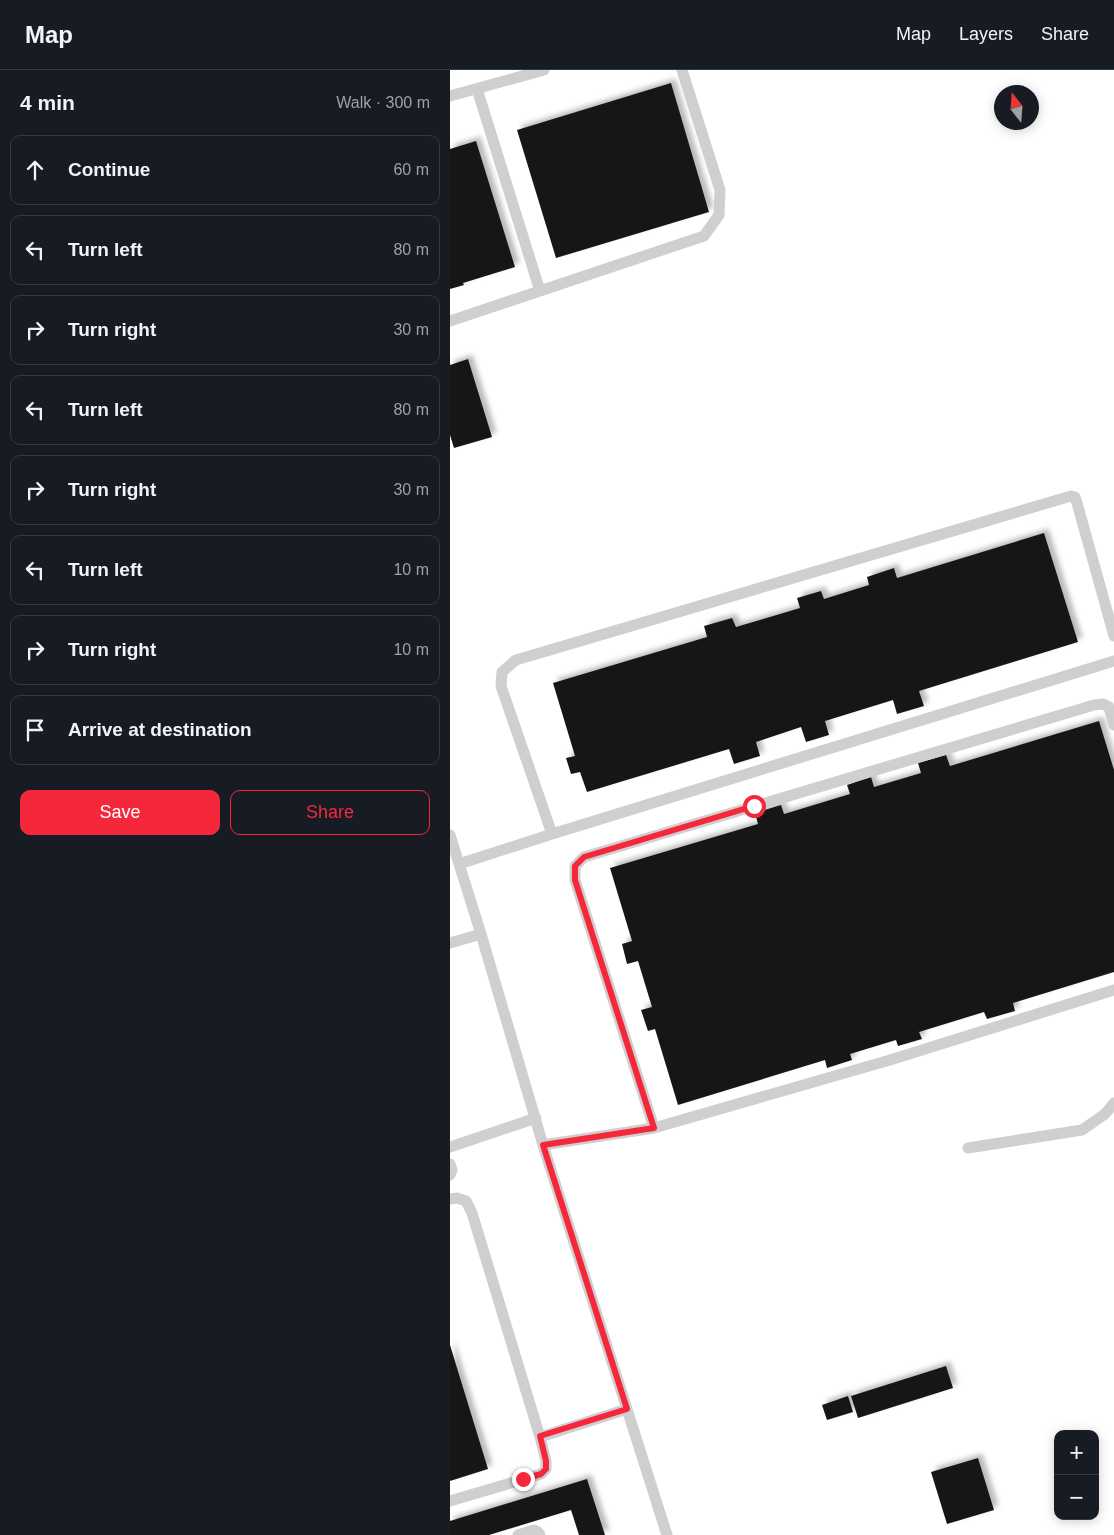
<!DOCTYPE html>
<meta charset="utf-8">
<style>
:root{--surface:#171b24;--page:#20242c;--text:#f1f3f6;--muted:#9ea1a6;--line:#363941;--accent:#f5283b}
body{margin:0;font-family:Arial,sans-serif;background:var(--page);color:var(--text)}
.controls{position:absolute;right:15px;bottom:15px;display:grid;overflow:hidden;border-radius:10px;box-shadow:0 2px 12px #0003}
.controls button{width:45px;height:45px;display:grid;place-items:center;padding:0;border:0;border-bottom:1px solid var(--line);background:var(--surface);color:var(--text);font:25px sans-serif}
.compass{position:absolute;left:544px;top:15px;width:45px;height:45px;border-radius:50%;background:var(--surface);box-shadow:0 2px 12px #0003;rotate:343deg}
.stop{position:absolute;width:15px;height:15px;margin:-11px;border:4px solid #f5283b;border-radius:50%;background:#fff}
.stop.end{background:#f5283b;border-color:#fff;box-shadow:0 1px 5px #0008}
.list{margin:0;padding:0;list-style:none}
h2{display:flex;justify-content:space-between;align-items:center;height:65px;margin:0;padding:0 20px;font-size:21px}
h2 small{font-size:16px;font-weight:400;color:var(--muted)}
.list li{display:grid;grid-template-columns:32px 1fr auto;gap:15px;align-items:center;box-sizing:border-box;height:70px;margin:0 10px 10px;padding:0 10px;border:1px solid var(--line);border-radius:10px}
.list b{display:block;font-size:19px;white-space:nowrap}
.list em{font-size:16px;font-style:normal;color:var(--muted)}
.actions{display:flex;gap:10px;padding:15px 20px}
.actions a{flex:1;padding:11px 0;border:1px solid var(--accent);border-radius:10px;text-align:center;font-size:18px;color:var(--accent)}
.actions .main{background:var(--accent);color:#fff}
.icon{flex:none;width:28px;height:28px;fill:none;stroke:currentColor;stroke-width:2;stroke-linecap:round;stroke-linejoin:round}
.map{position:relative;flex:none;width:664px;height:1465px;overflow:hidden}
header{display:flex;align-items:center;gap:30px;box-sizing:border-box;height:70px;padding:0 25px;background:var(--surface);border-bottom:1px solid var(--line)}
header strong{font-size:24px}
nav{display:flex;gap:28px;margin-inline-start:auto;font-size:18px}
main{display:flex}
aside{flex:1;background:var(--surface)}
.map>svg:first-child{display:block}
.building{fill:#191919;filter:url(#shadow)}
.lines{fill:none;stroke-linecap:round;stroke-linejoin:round}
.service{stroke:#cfcfcf;stroke-width:11}
.route{stroke:#f5283b;stroke-width:6}
</style>
<header>
<strong>Map</strong>
<nav><a>Map</a><a>Layers</a><a>Share</a></nav>
</header>
<main>
<aside>
<h2>4 min<small>Walk · 300 m</small></h2>
<ul class="list">
<li><svg class="icon" aria-label="ahead" viewBox="0 0 24 24"><path d="M12 20V5M6 11l6-6 6 6"/></svg><div><b>Continue</b></div><em>60 m</em></li>
<li><svg class="icon" aria-label="left" viewBox="0 0 24 24"><path d="M17 20v-9H6M10 6l-5 5 5 5"/></svg><div><b>Turn left</b></div><em>80 m</em></li>
<li><svg class="icon" aria-label="right" viewBox="0 0 24 24"><path d="M7 20v-9h11M14 6l5 5-5 5"/></svg><div><b>Turn right</b></div><em>30 m</em></li>
<li><svg class="icon" aria-label="left" viewBox="0 0 24 24"><path d="M17 20v-9H6M10 6l-5 5 5 5"/></svg><div><b>Turn left</b></div><em>80 m</em></li>
<li><svg class="icon" aria-label="right" viewBox="0 0 24 24"><path d="M7 20v-9h11M14 6l5 5-5 5"/></svg><div><b>Turn right</b></div><em>30 m</em></li>
<li><svg class="icon" aria-label="left" viewBox="0 0 24 24"><path d="M17 20v-9H6M10 6l-5 5 5 5"/></svg><div><b>Turn left</b></div><em>10 m</em></li>
<li><svg class="icon" aria-label="right" viewBox="0 0 24 24"><path d="M7 20v-9h11M14 6l5 5-5 5"/></svg><div><b>Turn right</b></div><em>10 m</em></li>
<li><svg class="icon" aria-label="arrive" viewBox="0 0 24 24"><path d="M6 21V4h12l-3 4 3 4H6"/></svg><div><b>Arrive at destination</b></div></li>
</ul>
<div class="actions"><a class="main">Save</a><a>Share</a></div>
</aside>
<div class="map">
<svg width="664" height="1465" viewBox="0 0 664 1465">
<defs>
<filter id="shadow"><feDropShadow dx="4.5" dy="-4.5" stdDeviation="2.5" flood-color="#0004"/></filter>
</defs>
<rect width="100%" height="100%" fill="#fff"/>
<path class="building" d="M 221,13 L 259,142 L 106,188 L 67,60 Z
M 26,71 L 65,197 L 13,213 L 14,215 L 0,219 L 0,79 Z
M 18,289 L 42,367 L 4,378 L 0,365 L 0,295 Z
M 594,463 L 628,572 L 469,621 L 474,636 L 447,644 L 443,630 L 375,651 L 379,665 L 356,672 L 351,657 L 306,672 L 310,686 L 284,694 L 279,679 L 137,722 L 130,702 L 121,704 L 116,688 L 125,686 L 103,613 L 257,567 L 254,556 L 282,548 L 286,557 L 350,538 L 347,528 L 371,521 L 374,529 L 419,515 L 417,507 L 444,498 L 447,508 Z
M 649,651 L 664,700 L 664,902 L 563,933 L 565,941 L 537,949 L 534,942 L 469,962 L 472,969 L 448,976 L 446,970 L 400,984 L 402,990 L 377,998 L 375,990 L 228,1035 L 205,959 L 198,961 L 191,940 L 202,937 L 188,891 L 177,894 L 172,874 L 182,871 L 160,798 L 308,754 L 305,743 L 331,735 L 334,744 L 400,724 L 397,715 L 421,707 L 424,717 L 471,703 L 468,693 L 496,685 L 500,696 Z
M 0,1275 L 38,1399 L 0,1411 Z
M 496,1296 L 503,1318 L 408,1348 L 401,1326 Z
M 398,1326 L 403,1342 L 377,1350 L 372,1335 Z
M 528,1388 L 544,1440 L 497,1454 L 481,1402 Z
M 137,1409 L 155,1465 L 129,1465 L 121,1440 L 39,1465 L 0,1465 L 0,1451 Z"/>
<g class="lines">
<path class="service" d="M 27,19 L 90,221
M 0,26 L 94,0
M 0,251 L 254,166 L 269,145 L 270,120 L 232,0
M 102,764 L 51,616 L 52,602 L 66,590 L 621,426 L 625,427 L 627,433 L 664,566
M 0,765 L 31,864 L 93,1075 L 217,1465
M 9,794 L 102,764 L 664,591
M 0,873 L 31,864
M 204,1058 L 125,810 L 125,796 L 134,787 L 644,635 L 653,634 L 659,637 L 664,655
M 93,1075 L 204,1058 L 440,990 L 664,920
M 0,1077 L 86,1048
M 518,1078 L 632,1060 L 655,1044 L 664,1033
M 0,1094 L 2,1100 L 0,1105
M 0,1129 L 7,1128 L 16,1131 L 22,1143 L 90,1367 L 96,1391 L 96,1399 L 91,1404 L 0,1431
M 90,1367 L 177,1339
M 68,1465 L 84,1460 L 88,1462 L 90,1465"/>
</g>
<g class="lines">
<path class="route" d="M 73,1409 L 91,1404 L 96,1399 L 96,1391 L 90,1366 L 177,1339 L 93,1075 L 204,1058 L 125,810 L 125,796 L 134,787 L 304,736"/>
</g>
</svg>
<div class="controls">
<button>+</button>
<button>−</button>
</div>
<svg class="compass" viewBox="-18 -18 36 36"><path d="M0-13l5 13h-10z" fill="#e53935"/><path d="M0 13l5-13h-10z" fill="#9ea1a6"/></svg>
<div class="stop" style="left:304px;top:736px"></div>
<div class="stop end" style="left:73px;top:1409px"></div>
</div>
</main>
